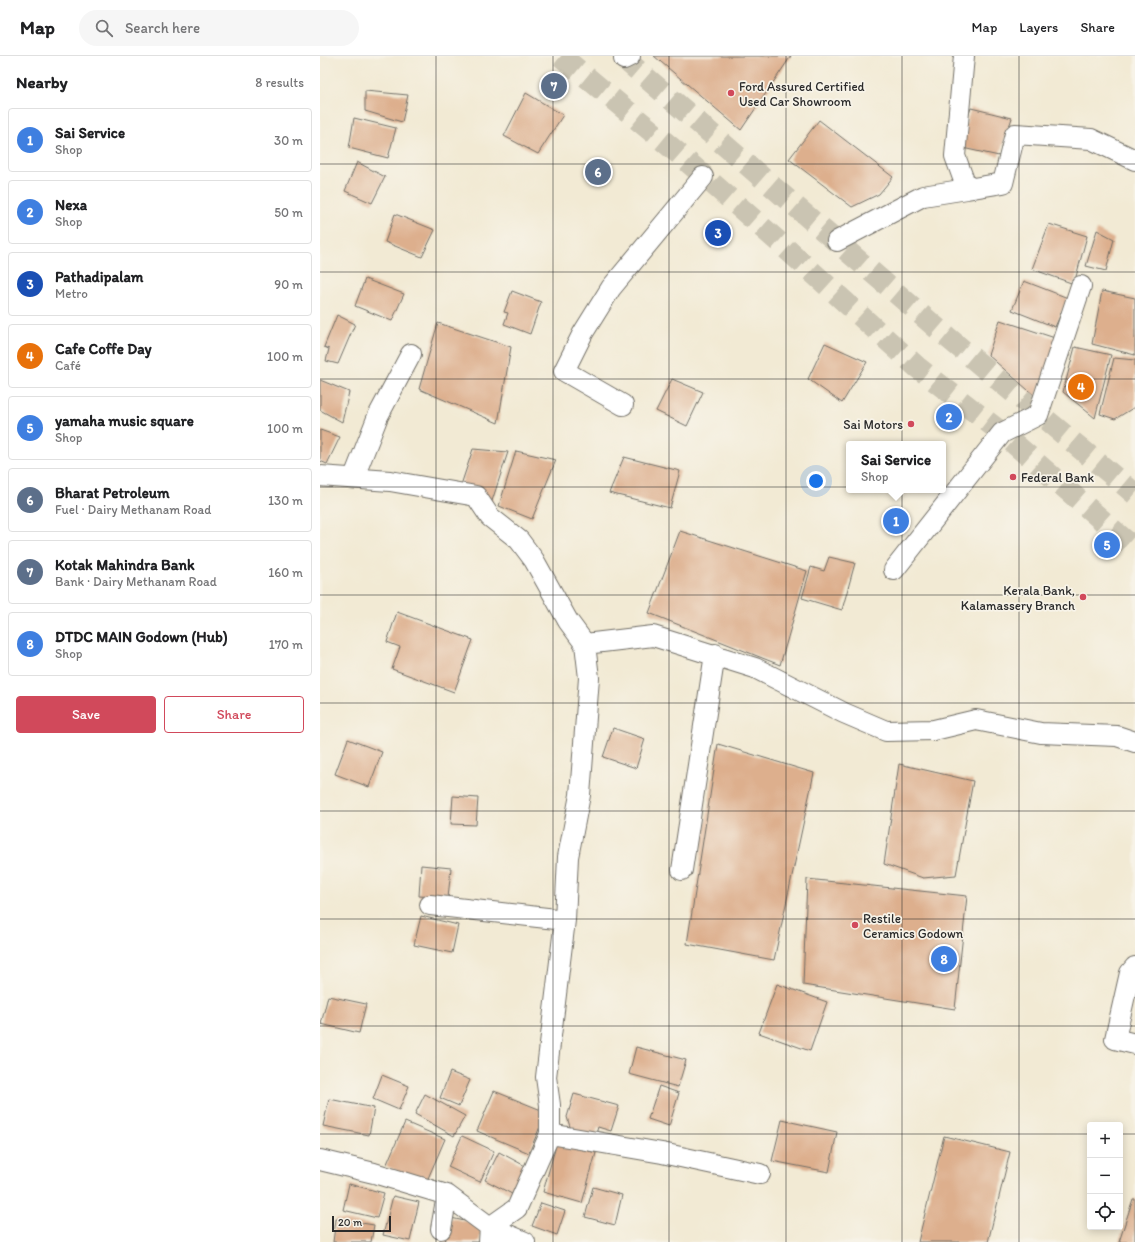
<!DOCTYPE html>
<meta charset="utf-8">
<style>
:root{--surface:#fff;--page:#f6f6f6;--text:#202124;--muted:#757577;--line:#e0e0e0;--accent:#d1495b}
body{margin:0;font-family:Itim,sans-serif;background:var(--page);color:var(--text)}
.controls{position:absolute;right:12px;bottom:12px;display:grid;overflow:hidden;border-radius:4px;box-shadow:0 2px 10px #0003}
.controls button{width:36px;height:36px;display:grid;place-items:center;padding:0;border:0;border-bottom:1px solid var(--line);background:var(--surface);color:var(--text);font:20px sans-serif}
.scale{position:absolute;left:12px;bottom:10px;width:59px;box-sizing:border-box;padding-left:4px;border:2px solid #2b2b2b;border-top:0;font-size:11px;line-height:14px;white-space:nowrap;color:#2b2b2b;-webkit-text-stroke:3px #f7f3e8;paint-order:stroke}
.you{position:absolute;left:496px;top:425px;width:14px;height:14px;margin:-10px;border:3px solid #fff;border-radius:50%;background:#1a73e8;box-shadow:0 0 0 6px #1a73e833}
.badge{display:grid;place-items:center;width:26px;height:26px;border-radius:50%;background:var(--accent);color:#fff;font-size:13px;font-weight:700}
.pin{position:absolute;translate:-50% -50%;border:2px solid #fff;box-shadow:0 1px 4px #0006}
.popup{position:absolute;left:526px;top:385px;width:100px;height:52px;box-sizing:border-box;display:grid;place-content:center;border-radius:4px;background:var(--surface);filter:drop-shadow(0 1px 3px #0005);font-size:13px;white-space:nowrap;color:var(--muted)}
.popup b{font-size:15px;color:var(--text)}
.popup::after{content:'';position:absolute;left:50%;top:100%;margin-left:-8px;border:8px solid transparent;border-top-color:var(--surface)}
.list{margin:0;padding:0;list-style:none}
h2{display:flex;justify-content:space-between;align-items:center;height:52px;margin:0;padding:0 16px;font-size:17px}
h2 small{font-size:13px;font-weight:400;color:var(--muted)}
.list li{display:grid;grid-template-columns:26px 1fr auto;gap:12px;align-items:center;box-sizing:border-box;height:64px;margin:0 8px 8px;padding:0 8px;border:1px solid var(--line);border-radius:4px}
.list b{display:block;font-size:15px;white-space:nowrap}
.list p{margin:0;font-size:13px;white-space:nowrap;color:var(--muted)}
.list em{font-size:13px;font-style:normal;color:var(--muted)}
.actions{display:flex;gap:8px;padding:12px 16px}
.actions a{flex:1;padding:9px 0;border:1px solid var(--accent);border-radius:4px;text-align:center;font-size:14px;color:var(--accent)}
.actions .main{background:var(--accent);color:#fff}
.icon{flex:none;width:22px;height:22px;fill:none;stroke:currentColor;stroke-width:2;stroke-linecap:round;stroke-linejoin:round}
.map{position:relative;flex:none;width:815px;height:1186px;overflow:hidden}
header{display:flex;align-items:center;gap:24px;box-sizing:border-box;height:56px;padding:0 20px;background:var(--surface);border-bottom:1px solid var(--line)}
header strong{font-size:19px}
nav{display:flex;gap:22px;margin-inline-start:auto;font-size:14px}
.search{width:280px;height:36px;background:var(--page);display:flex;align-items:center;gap:10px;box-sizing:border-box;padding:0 14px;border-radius:22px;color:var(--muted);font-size:15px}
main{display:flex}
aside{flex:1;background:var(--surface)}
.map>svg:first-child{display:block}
.building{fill:#ddaf8d}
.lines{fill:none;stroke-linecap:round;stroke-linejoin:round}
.highway-tunnel{stroke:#cac4b2;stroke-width:22;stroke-dasharray:22 11;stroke-linecap:butt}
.minor-casing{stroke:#716e66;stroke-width:22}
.minor{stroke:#fff;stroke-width:20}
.grid{fill:none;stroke:#2b2b2b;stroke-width:1;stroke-opacity:0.55}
.poi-dot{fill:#d1495b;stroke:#f7f3e8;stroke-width:1.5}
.labels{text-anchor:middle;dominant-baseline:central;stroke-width:3.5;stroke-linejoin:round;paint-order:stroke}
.poi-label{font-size:13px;fill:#2b2b2b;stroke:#f7f3e8;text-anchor:start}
</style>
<header>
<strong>Map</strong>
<div class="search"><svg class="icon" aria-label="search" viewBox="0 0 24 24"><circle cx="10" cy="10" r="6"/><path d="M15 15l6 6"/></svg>Search here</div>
<nav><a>Map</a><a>Layers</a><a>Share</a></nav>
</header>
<main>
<aside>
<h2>Nearby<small>8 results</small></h2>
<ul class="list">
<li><span class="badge" style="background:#3f7fe0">1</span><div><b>Sai Service</b><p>Shop</p></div><em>30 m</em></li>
<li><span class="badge" style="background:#3f7fe0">2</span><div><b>Nexa</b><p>Shop</p></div><em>50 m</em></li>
<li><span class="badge" style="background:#1a4fb4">3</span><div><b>Pathadipalam</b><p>Metro</p></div><em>90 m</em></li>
<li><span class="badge" style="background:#e8710a">4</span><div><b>Cafe Coffe Day</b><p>Café</p></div><em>100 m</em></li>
<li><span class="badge" style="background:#3f7fe0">5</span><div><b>yamaha music square</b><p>Shop</p></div><em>100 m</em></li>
<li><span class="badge" style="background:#5c6f8a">6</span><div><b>Bharat Petroleum</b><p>Fuel · Dairy Methanam Road</p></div><em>130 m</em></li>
<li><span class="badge" style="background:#5c6f8a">7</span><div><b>Kotak Mahindra Bank</b><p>Bank · Dairy Methanam Road</p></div><em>160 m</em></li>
<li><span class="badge" style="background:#3f7fe0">8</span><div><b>DTDC MAIN Godown (Hub)</b><p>Shop</p></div><em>170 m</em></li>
</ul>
<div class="actions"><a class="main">Save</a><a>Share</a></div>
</aside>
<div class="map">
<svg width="815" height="1186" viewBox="0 0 815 1186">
<rect width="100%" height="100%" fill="#f7f3e8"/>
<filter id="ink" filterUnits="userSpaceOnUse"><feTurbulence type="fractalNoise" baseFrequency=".025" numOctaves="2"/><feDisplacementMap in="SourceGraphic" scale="8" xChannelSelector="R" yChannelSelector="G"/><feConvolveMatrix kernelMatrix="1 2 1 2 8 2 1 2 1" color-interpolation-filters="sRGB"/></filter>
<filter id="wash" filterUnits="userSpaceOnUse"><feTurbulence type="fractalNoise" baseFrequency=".012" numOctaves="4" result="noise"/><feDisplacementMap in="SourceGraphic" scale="16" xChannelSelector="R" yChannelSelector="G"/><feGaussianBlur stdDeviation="0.9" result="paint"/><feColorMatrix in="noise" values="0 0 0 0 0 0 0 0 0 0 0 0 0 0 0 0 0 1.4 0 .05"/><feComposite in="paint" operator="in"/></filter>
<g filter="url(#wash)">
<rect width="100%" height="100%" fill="#f2ead4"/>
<g id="blocks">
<path class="building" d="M 334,0 L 471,0 L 421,74 Z
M 45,35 L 88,39 L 82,66 L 45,55 Z
M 206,37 L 243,59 L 218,98 L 184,80 Z
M 651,52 L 692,62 L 679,100 L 638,91 Z
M 34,62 L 76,72 L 68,102 L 29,92 Z
M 499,64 L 573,121 L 559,138 L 532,151 L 469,103 Z
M 37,106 L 65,121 L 52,147 L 25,135 Z
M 75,158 L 115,174 L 102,201 L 65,186 Z
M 729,168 L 767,180 L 754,228 L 712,213 Z
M 777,174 L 794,183 L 786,215 L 766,210 Z
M 45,223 L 84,238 L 72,265 L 35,250 Z
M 704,225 L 748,242 L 735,271 L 692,254 Z
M 192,235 L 221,246 L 210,278 L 184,268 L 188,257 L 184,256 Z
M 782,235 L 815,242 L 815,299 L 772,288 Z
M 17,259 L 35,268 L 18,308 L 6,305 L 9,293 L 4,291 Z
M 680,264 L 738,283 L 716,341 L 668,299 Z
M 118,267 L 191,291 L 178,367 L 99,333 Z
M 505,287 L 547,306 L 522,347 L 488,323 Z
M 755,291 L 791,299 L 775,362 L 743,336 Z
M 794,302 L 815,304 L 815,352 L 813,352 L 795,363 L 780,358 Z
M 352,323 L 383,336 L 367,370 L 336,355 Z
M 0,324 L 29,336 L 22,366 L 0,354 Z
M 0,374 L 20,381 L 7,408 L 0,405 Z
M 153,393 L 188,396 L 171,448 L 140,432 Z
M 196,395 L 236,404 L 212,463 L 179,450 Z
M 304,401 L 360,415 L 350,452 L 289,437 Z
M 360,475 L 487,515 L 460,609 L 329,557 Z
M 509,501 L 535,507 L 522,554 L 482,542 L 491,511 L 504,515 Z
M 77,556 L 153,584 L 134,636 L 72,613 L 80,591 L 67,586 Z
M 293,672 L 325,683 L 316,712 L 283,701 Z
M 28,683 L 62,696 L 49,731 L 15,718 Z
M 398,688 L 494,717 L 454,904 L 367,888 Z
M 579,708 L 653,725 L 636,819 L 603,822 L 564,808 Z
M 133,740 L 158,742 L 156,769 L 131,768 Z
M 101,809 L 131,812 L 128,842 L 99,840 Z
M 487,823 L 647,840 L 635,953 L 483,929 Z
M 101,860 L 138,869 L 132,897 L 94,889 Z
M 457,928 L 507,946 L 490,995 L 439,977 Z
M 8,940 L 46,948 L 39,977 L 1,968 Z
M 316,991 L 366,1004 L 358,1031 L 309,1018 Z
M 130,1016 L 150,1024 L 139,1050 L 120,1042 Z
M 62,1019 L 89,1030 L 79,1054 L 53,1043 Z
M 339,1030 L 359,1037 L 349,1070 L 328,1063 Z
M 174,1035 L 226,1056 L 209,1097 L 157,1075 Z
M 105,1038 L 145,1060 L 134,1080 L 95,1058 Z
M 254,1038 L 299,1050 L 291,1075 L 278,1071 L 275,1081 L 251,1074 L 247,1061 Z
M 9,1043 L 54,1052 L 49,1079 L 3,1070 Z
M 462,1064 L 517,1076 L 509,1116 L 452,1105 Z
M 85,1066 L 125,1083 L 106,1127 L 66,1110 Z
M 142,1080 L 174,1095 L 160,1126 L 128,1111 Z
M 624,1080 L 690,1096 L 668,1186 L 598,1186 Z
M 237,1086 L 276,1097 L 262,1147 L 223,1136 Z
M 179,1096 L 207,1111 L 192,1138 L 165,1124 Z
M 29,1128 L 64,1137 L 57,1162 L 23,1154 Z
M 273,1131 L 302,1139 L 295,1169 L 265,1161 Z
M 73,1140 L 99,1146 L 90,1185 L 63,1179 Z
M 813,1143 L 815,1143 L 815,1186 L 799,1186 Z
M 221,1147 L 245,1155 L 237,1179 L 212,1170 Z
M 131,1162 L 163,1169 L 159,1186 L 125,1186 Z
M 16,1163 L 54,1169 L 51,1186 L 13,1186 Z"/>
</g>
</g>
<g filter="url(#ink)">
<use href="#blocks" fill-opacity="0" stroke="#716e66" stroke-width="1"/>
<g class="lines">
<path class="highway-tunnel" d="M 241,0 L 359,98 L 460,187 L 597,311 L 682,377 L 815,493
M 301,0 L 626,280 L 815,438"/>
<defs>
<path id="minor" d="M 304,3 L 310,0
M 647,133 L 683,127 L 695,78 L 771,83 L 815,104
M 517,185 L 603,140 L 647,133 L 635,100 L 644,0
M 303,349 L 244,315 L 263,277 L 291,232 L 383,121
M 0,420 L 70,425 L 156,440 L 170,461 L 199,484 L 214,504 L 248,565 L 265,588 L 269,622 L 260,739 L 248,801 L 245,864 L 226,1021 L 230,1049 L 230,1078 L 197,1152 L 170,1171 L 127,1139 L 121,1173
M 34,421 L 58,360 L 91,298
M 574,514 L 682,377 L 718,359 L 761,230
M 265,588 L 333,580 L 435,612 L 524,657 L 566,675 L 614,674 L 656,664 L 721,677 L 797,680 L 815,686
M 362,814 L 395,598
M 110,849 L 245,864
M 815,911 L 810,917 L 795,983 L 815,988
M 230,1078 L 342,1097 L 440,1118
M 0,1104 L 54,1117 L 127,1139
M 169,1186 L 170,1171 L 205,1186"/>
</defs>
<use href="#minor" class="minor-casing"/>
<use href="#minor" class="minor"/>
</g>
</g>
<path class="grid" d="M 116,0 L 116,1186M 233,0 L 233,1186M 349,0 L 349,1186M 466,0 L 466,1186M 582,0 L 582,1186M 699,0 L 699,1186M 0,108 L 815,108M 0,216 L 815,216M 0,323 L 815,323M 0,431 L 815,431M 0,539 L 815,539M 0,647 L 815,647M 0,755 L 815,755M 0,863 L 815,863M 0,970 L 815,970M 0,1078 L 770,1078M 800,1078 L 815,1078"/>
<g class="poi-dot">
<circle cx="411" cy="37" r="4"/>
<circle cx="591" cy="368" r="4"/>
<circle cx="693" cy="421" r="4"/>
<circle cx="763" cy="541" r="4"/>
<circle cx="535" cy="869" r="4"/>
</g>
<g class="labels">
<g class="poi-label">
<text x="419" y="30">Ford Assured Certified<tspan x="419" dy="15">Used Car Showroom</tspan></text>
<text x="583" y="368" text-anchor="end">Sai Motors</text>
<text x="701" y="421">Federal Bank</text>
<text x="755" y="534" text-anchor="end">Kerala Bank,<tspan x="755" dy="15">Kalamassery Branch</tspan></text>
<text x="543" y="862">Restile<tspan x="543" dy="15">Ceramics Godown</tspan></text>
</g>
</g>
</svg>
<div class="controls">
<button>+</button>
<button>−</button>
<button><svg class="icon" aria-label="locate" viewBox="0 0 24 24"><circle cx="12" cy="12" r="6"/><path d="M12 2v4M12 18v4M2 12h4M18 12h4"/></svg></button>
</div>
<div class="scale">20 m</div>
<div class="you"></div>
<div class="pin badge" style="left:576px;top:465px;background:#3f7fe0">1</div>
<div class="popup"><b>Sai Service</b>Shop</div>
<div class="pin badge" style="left:629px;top:361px;background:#3f7fe0">2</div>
<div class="pin badge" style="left:398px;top:177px;background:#1a4fb4">3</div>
<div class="pin badge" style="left:761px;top:331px;background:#e8710a">4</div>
<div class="pin badge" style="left:787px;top:489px;background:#3f7fe0">5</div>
<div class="pin badge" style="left:278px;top:116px;background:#5c6f8a">6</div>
<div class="pin badge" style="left:234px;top:30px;background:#5c6f8a">7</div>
<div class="pin badge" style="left:624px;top:903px;background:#3f7fe0">8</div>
</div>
</main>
